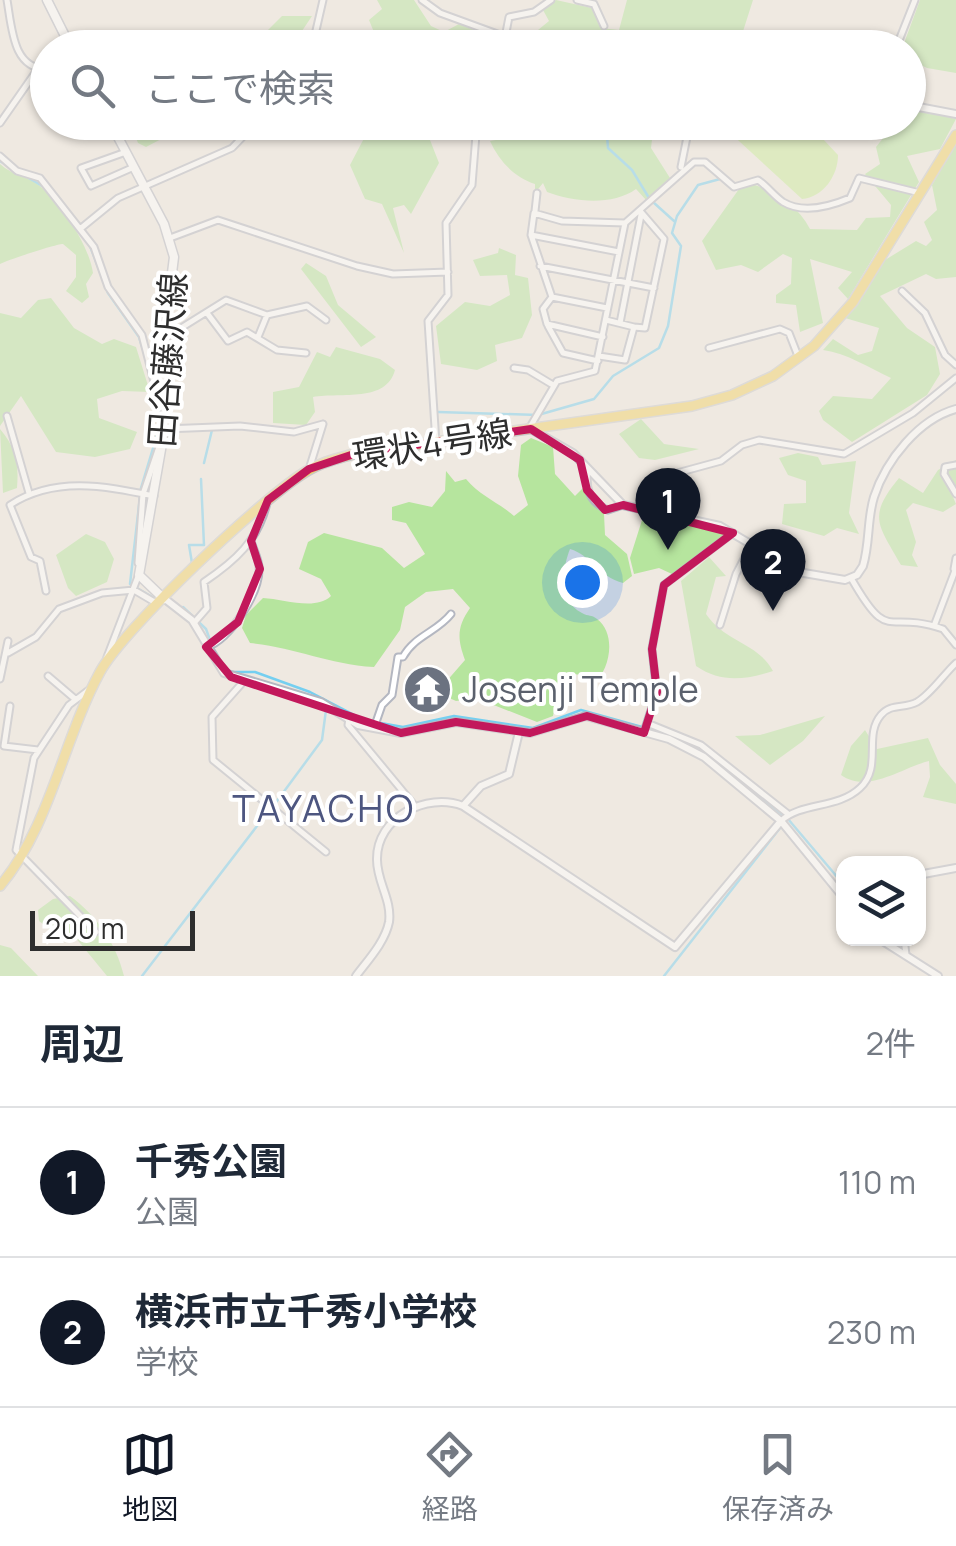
<!DOCTYPE html>
<html lang="ja">
<meta charset="utf-8">
<style>
:root{--surface:#fff;--page:#f6f6f7;--text:#1f2937;--muted:#747a83;--line:#e0e1e3;--accent:#111827}
body{margin:0;font-family:Manrope,"Noto Sans JP",sans-serif;background:var(--page);color:var(--text)}
.controls{position:absolute;right:30px;bottom:30px;display:grid;overflow:hidden;border-radius:20px;box-shadow:0 2px 8px #0004}
.controls button{width:90px;height:90px;display:grid;place-items:center;padding:0;border:0;border-bottom:2px solid var(--line);background:var(--surface);color:var(--text);font:50px sans-serif}
.scale{position:absolute;left:30px;bottom:25px;width:165px;box-sizing:border-box;padding-left:10px;border:5px solid #2e2e2e;border-top:0;font-size:28px;line-height:35px;white-space:nowrap;color:#2e2e2e;-webkit-text-stroke:8px #fff;paint-order:stroke}
.you{position:absolute;left:582px;top:582px;width:35px;height:35px;margin:-25px;border:8px solid #fff;border-radius:50%;background:#1a73e8;box-shadow:0 0 0 15px #1a73e833}
.badge{display:grid;place-items:center;width:65px;height:65px;border-radius:50%;background:var(--accent);color:#fff;font-size:32px;font-weight:700}
.pin{position:absolute;translate:-50% -82px;filter:drop-shadow(0 2px 5px #0008)}
.pin::after{content:'';position:absolute;top:52px;width:35px;height:30px;background:inherit;clip-path:polygon(0 0,100% 0,50% 100%)}
.list{margin:0;padding:0;list-style:none}
h2{display:flex;justify-content:space-between;align-items:center;height:130px;margin:0;padding:0 40px;font-size:42px}
h2 small{font-size:32px;font-weight:400;color:var(--muted)}
.list li{display:grid;grid-template-columns:65px 1fr auto;gap:30px;align-items:center;box-sizing:border-box;height:150px;padding:0 40px;border-top:2px solid var(--line)}
.list b{display:block;font-size:38px;white-space:nowrap}
.list p{margin:0;font-size:32px;white-space:nowrap;color:var(--muted)}
.list em{font-size:32px;font-style:normal;color:var(--muted)}
.icon{flex:none;width:55px;height:55px;fill:none;stroke:currentColor;stroke-width:2;stroke-linecap:round;stroke-linejoin:round}
.map{position:relative;flex:none;width:956px;height:976px;overflow:hidden}
.search{position:absolute;background:var(--surface);box-shadow:0 2px 8px #0004;left:30px;right:30px;top:30px;height:110px;display:flex;align-items:center;gap:25px;box-sizing:border-box;padding:0 35px;border-radius:55px;color:var(--muted);font-size:38px}
.sheet{height:430px;background:var(--surface)}
nav{display:flex;justify-content:space-around;align-items:center;box-sizing:border-box;height:140px;border-top:2px solid var(--line);background:var(--surface);font-size:28px;color:var(--muted)}
nav a{display:grid;justify-items:center;gap:5px}
nav .on{color:var(--accent)}
.map>svg:first-child{display:block}
.green{fill:#b6e59e}
.pitch{fill:#c9ec9a}
.lines{fill:none;stroke-linecap:round;stroke-linejoin:round}
.stream{stroke:#75cff0;stroke-width:2.5}
.minor-casing{stroke:#b4b7c1;stroke-width:9}
.tertiary-casing{stroke:#b4b7c1;stroke-width:10}
.secondary-casing{stroke:#b4b7c1;stroke-width:11}
.primary-casing{stroke:#c9c9c9;stroke-width:12}
.minor{stroke:#fff;stroke-width:5}
.tertiary{stroke:#fff;stroke-width:6}
.secondary{stroke:#fff;stroke-width:8}
.primary{stroke:#f2d163;stroke-width:9}
.marked{fill:none;stroke:#c2185b;stroke-width:8;stroke-linejoin:round}
.labels{text-anchor:middle;dominant-baseline:central;stroke-width:8;stroke-linejoin:round;paint-order:stroke}
.street-label{font-size:35px;fill:#2e2e2e;stroke:#fff}
.worship-label{font-size:35px;fill:#5b616d;stroke:#fff;text-anchor:start}
.neighbourhood-label{font-size:38px;letter-spacing:2.5px;fill:#4d5680;stroke:#fff}
</style>
<div class="map">
<svg width="956" height="976" viewBox="0 0 956 976">
<rect width="100%" height="100%" fill="#efe9e1"/>
<path class="green" d="M 377,0 L 414,0 L 431,26 L 444,32 L 459,24 L 499,40 L 499,47 L 380,47 L 369,20 L 382,9 Z
M 556,0 L 592,8 L 601,28 L 619,30 L 627,0 L 753,0 L 738,47 L 542,48 L 533,44 L 538,30 L 549,21 L 543,10 Z
M 920,0 L 956,0 L 956,73 L 927,68 L 911,60 L 917,72 L 910,102 L 908,48 L 903,46 Z
M 282,16 L 312,16 L 300,34 L 286,41 L 269,37 L 266,32 Z
M 909,108 L 956,119 L 940,149 L 907,156 L 919,182 L 848,299 L 838,288 L 852,272 L 810,259 L 823,323 L 800,332 L 796,305 L 776,303 L 776,295 L 791,284 L 792,258 L 783,254 L 758,272 L 741,265 L 716,270 L 702,241 L 744,182 C 773,189 796,203 810,229 L 857,230 L 866,218 L 890,217 L 891,205 L 865,174 L 880,164 L 876,147 L 895,123 L 908,122 Z
M 130,123 L 130,122 L 192,123 L 146,147 L 138,143 Z
M 372,123 L 413,123 L 430,140 L 439,163 L 411,214 L 404,205 L 393,208 L 404,253 L 382,204 L 365,199 L 350,165 Z
M 519,123 L 654,123 L 651,148 L 670,178 L 646,200 L 636,189 C 613,206 573,202 547,192 L 543,183 L 535,193 L 535,184 C 514,177 499,161 490,141 L 513,137 Z
M 956,144 L 956,277 L 936,279 L 926,274 L 880,296 L 907,328 L 935,347 L 940,374 L 927,395 L 852,442 L 823,420 L 819,411 L 833,396 L 872,399 L 891,378 C 869,368 847,353 823,350 L 833,339 L 858,355 L 872,351 L 879,328 L 845,318 L 885,260 L 916,241 L 926,246 L 932,240 L 924,222 L 937,210 L 932,185 Z
M 0,164 C 13,176 28,176 40,186 C 62,205 89,245 93,273 L 86,284 L 89,297 L 82,303 L 66,291 L 76,277 L 76,255 L 63,244 C 56,244 8,260 0,264 Z
M 499,248 L 516,255 L 515,275 L 528,278 L 532,315 L 522,338 L 495,345 L 497,361 L 477,370 L 441,364 L 436,326 L 465,302 L 490,306 L 510,295 L 507,275 L 480,276 L 473,260 L 498,253 Z
M 306,263 L 326,276 L 338,305 L 376,337 L 361,347 L 301,269 Z
M 51,298 L 74,328 L 102,344 L 114,339 L 136,347 L 150,392 L 122,391 L 97,399 L 99,418 L 137,432 L 130,449 L 95,457 L 56,452 L 21,396 L 0,426 L 0,313 L 21,318 L 38,300 Z
M 336,347 L 380,359 L 395,370 C 386,403 342,392 313,397 L 315,412 L 306,425 L 273,423 L 273,392 L 299,387 L 317,352 L 330,357 Z
M 641,419 L 664,444 L 699,449 L 655,460 L 639,458 L 619,434 Z
M 0,429 C 16,448 19,463 17,488 L 3,493 Z
M 531,438 L 553,447 L 555,474 L 575,496 L 583,488 L 604,514 L 605,535 L 627,554 L 632,576 L 623,583 C 597,576 591,555 570,549 C 562,569 558,601 582,613 C 589,617 591,614 597,619 C 617,634 610,670 594,683 L 581,675 L 566,673 L 559,679 L 569,689 L 556,699 L 553,716 L 537,722 L 476,698 L 456,701 L 447,697 L 445,683 L 465,660 C 457,638 457,627 470,608 L 453,589 L 426,592 L 405,607 L 400,630 L 374,667 C 327,664 294,647 250,643 L 242,628 L 246,615 L 263,598 C 283,599 316,611 331,596 L 321,579 L 299,569 L 308,542 L 324,533 L 382,548 L 404,568 L 425,554 L 406,523 L 392,520 L 392,507 L 409,502 L 432,507 L 445,491 L 446,471 L 455,482 L 466,479 C 480,496 498,502 514,516 L 528,505 L 518,476 L 521,445 Z
M 798,453 L 818,457 L 822,465 L 856,461 L 849,513 L 859,534 L 837,528 L 824,536 L 782,524 L 784,504 L 806,503 L 806,481 L 788,475 L 779,458 Z
M 956,460 L 956,485 L 950,490 L 956,504 L 943,512 L 913,503 L 906,510 L 916,542 L 912,555 L 918,567 L 901,565 C 878,524 867,517 899,478 L 923,493 L 938,470 Z
M 643,517 L 718,526 L 727,533 L 672,574 L 659,568 L 634,574 L 630,558 Z
M 86,534 L 105,542 L 114,559 L 107,582 L 76,596 L 68,588 L 56,555 Z
M 709,557 L 726,576 L 716,577 L 706,614 C 726,643 757,642 773,671 C 744,680 721,683 696,666 L 681,581 Z
M 825,716 L 803,741 L 770,765 L 735,736 L 760,735 Z
M 865,730 L 877,749 L 928,738 L 940,765 L 956,784 L 956,804 L 923,797 L 930,777 L 929,761 C 901,768 868,794 841,775 L 851,746 Z
M 70,896 C 97,916 116,943 124,976 L 107,976 L 75,937 L 53,932 L 39,921 L 38,910 L 53,899 Z
M 0,945 L 11,948 L 38,976 L 0,976 Z"/>
<path class="pitch" d="M 730,123 L 808,123 L 838,155 C 838,176 823,197 802,199 L 728,131 Z"/>
<g class="lines">
<path class="stream" d="M 606,122 L 608,148 L 632,170 L 649,198
M 0,161 L 44,187 L 90,246 L 108,293 L 139,337 L 158,397 L 160,425 L 141,488 L 130,584 L 154,598
M 653,202 L 674,221
M 438,412 L 538,415 L 594,399 L 613,376 L 659,348 L 668,326 L 681,246 L 672,233 L 677,216 L 698,185 L 720,179
M 204,463 L 212,430
M 192,563 L 189,545 L 204,545 L 201,479
M 183,607 L 206,629 L 214,651
M 222,667 L 232,672 L 255,672 L 310,692 L 364,720 L 403,727 L 454,716 L 533,728 L 581,710 L 667,734
M 693,744 L 788,819 L 844,885
M 274,805 L 322,740 L 326,710
M 142,976 L 267,813
M 664,976 L 780,828"/>
<defs>
<path id="minor" d="M 7,0 C 12,29 13,70 48,69
M 422,0 L 440,13 L 503,36
M 577,0 L 594,4 L 604,26
M 134,48 L 144,40 L 155,48
M 312,48 L 323,0
M 503,48 L 509,17 L 534,12 L 551,0
M 896,48 L 915,0
M 0,123 L 37,70
M 126,152 L 81,168 L 91,186 L 134,167
M 0,156 L 17,171 L 40,178 L 94,247 L 108,287 L 142,335 L 154,382 L 162,381
M 681,167 L 690,122
M 535,211 L 537,193
M 80,229 L 118,198 L 232,148 L 257,122
M 531,235 L 619,252
M 170,238 L 218,220 L 357,266 L 393,274 L 448,272
M 540,266 L 654,288
M 902,291 L 925,313 L 945,355 L 956,365
M 552,297 L 607,308
M 207,313 L 228,341 L 247,332 L 277,350 L 306,353
M 606,320 L 634,327
M 620,323 L 641,215
M 548,326 L 563,353 L 598,361
M 258,337 L 267,315
M 603,337 L 547,324 L 543,309 L 552,297 L 531,235 L 534,213 L 562,221 L 625,223
M 165,338 L 226,300 L 267,315 L 307,306 L 326,320
M 709,348 L 780,329 L 789,333 L 798,356
M 147,354 L 163,343
M 599,356 L 625,360 L 634,327 L 645,328 L 664,239 L 640,211
M 514,368 L 528,370 L 553,385
M 7,416 L 29,493
M 530,427 L 557,381 L 595,371 L 625,223 L 694,162 L 705,162 L 734,187 L 758,180 C 767,186 774,196 783,202 C 803,214 831,206 850,198 L 859,178 L 920,193
M 165,429 L 240,426 L 294,432 L 323,424
M 436,443 L 428,321 L 448,295 L 446,223 L 472,185 L 477,122
M 956,465 L 945,467 L 944,474 L 956,494
M 310,466 L 323,424
M 588,469 C 585,488 589,502 608,510 L 623,505
M 637,507 L 677,473 L 721,461 L 742,445 L 759,440 L 844,454 L 913,413 L 956,378
M 138,563 L 143,494 L 160,444
M 954,569 L 956,558
M 851,578 C 890,646 884,609 943,629 L 956,645
M 46,591 L 40,561 L 31,557 L 10,505 C 55,476 104,486 154,496
M 194,623 L 207,608 L 204,582 C 235,561 258,541 267,503
M 720,625 L 736,574 L 751,545
M 934,626 L 956,568
M 207,647 C 230,639 260,593 259,568 C 259,560 254,551 252,544
M 8,653 L 36,637 L 59,609 L 102,593 L 134,590 L 156,603
M 107,657 L 139,574
M 48,676 L 75,699
M 0,679 L 8,641
M 244,681 L 212,717 L 213,760 L 326,852
M 90,689 L 69,705 L 34,758 L 16,850 L 96,932
M 10,706 L 4,746 L 38,750
M 349,719 L 348,725 L 415,806
M 647,723 L 701,745 L 788,814
M 374,728 L 382,705 L 392,695 L 398,657 L 403,657 C 414,636 437,632 451,614
M 644,732 L 657,692 L 652,649 L 664,585 L 733,533
M 781,821 C 801,802 838,809 860,788 C 883,767 863,736 881,715 C 891,703 904,709 917,702 C 931,694 944,674 956,663
M 904,938 L 906,955"/>
<path id="tertiary" d="M 908,105 L 956,114
M 531,429 L 573,453 L 623,505 L 720,526 L 798,572 L 845,580 L 857,575 L 863,566 C 870,543 867,519 874,497 C 886,460 919,419 956,409
M 165,599 L 192,620 L 224,673 L 321,702 L 358,725 L 401,733 L 456,722 L 530,733 L 586,716 L 669,739 L 704,757 L 781,821 L 844,898
M 463,806 L 481,786 L 509,774 L 519,732
M 918,875 L 956,868
M 878,938 L 938,976
M 356,976 C 368,960 385,942 389,922 C 392,900 377,882 377,860 C 376,817 427,792 463,806 L 675,947 L 781,821"/>
<path id="secondary" d="M 47,0 L 71,48
M 110,122 L 164,224 L 174,257 L 162,353 L 166,421 L 139,575 L 164,599"/>
<path id="primary" d="M 0,886 C 50,827 63,740 100,672 C 123,629 264,496 307,471 C 323,461 340,458 357,453 L 692,406 L 732,395 L 773,376 L 814,346 L 853,302 L 956,135"/>
</defs>
<use href="#minor" class="minor-casing"/>
<use href="#tertiary" class="tertiary-casing"/>
<use href="#secondary" class="secondary-casing"/>
<use href="#primary" class="primary-casing"/>
<use href="#minor" class="minor"/>
<use href="#tertiary" class="tertiary"/>
<use href="#secondary" class="secondary"/>
<use href="#primary" class="primary"/>
</g>
<path d="M0 0H956V976H0ZM 531,429 L 580,460 L 587,490 L 605,510 L 623,505 L 733,533 L 664,585 L 652,649 L 657,692 L 644,733 L 587,716 L 530,733 L 456,722 L 401,733 L 231,677 L 206,647 L 238,622 L 260,569 L 251,541 L 268,500 L 309,469 L 357,453 Z" fill="#efe9e1" fill-opacity=".55" fill-rule="evenodd"/>
<path class="marked" d="M 531,429 L 580,460 L 587,490 L 605,510 L 623,505 L 733,533 L 664,585 L 652,649 L 657,692 L 644,733 L 587,716 L 530,733 L 456,722 L 401,733 L 231,677 L 206,647 L 238,622 L 260,569 L 251,541 L 268,500 L 309,469 L 357,453 Z"/>
<defs>
<symbol id="temple-disc" viewBox="-11 -11 22 22"><circle r="9.5" fill="#6b7280" stroke="#fff"/><path d="M0-6L5-2H3V0L6.5 2.5H4V6H1.5V3h-3V6H-4V2.5H-6.5L-3 0V-2H-5Z" fill="#fff"/></symbol>
</defs>
<g fill-rule="evenodd">
<use href="#temple-disc" x="400" y="662" width="55" height="55"/>
</g>
<g class="labels">
<g class="street-label">
<text transform="translate(167 360) rotate(-86)">田谷藤沢線</text>
<text transform="translate(432 444) rotate(-9)">環状4号線</text>
</g>
<g class="worship-label">
<text x="462" y="689">Josenji Temple</text>
</g>
<g class="neighbourhood-label">
<text x="324" y="807">TAYACHO</text>
</g>
</g>
</svg>
<div class="controls">
<button><svg class="icon" aria-label="layers" viewBox="0 0 24 24"><path d="M12 4l9 5-9 5-9-5zM3 14l9 5 9-5"/></svg></button>
</div>
<div class="scale">200 m</div>
<div class="you"></div>
<div class="pin badge" style="left:668px;top:550px">1</div>
<div class="pin badge" style="left:773px;top:611px">2</div>
<div class="search"><svg class="icon" aria-label="search" viewBox="0 0 24 24"><circle cx="10" cy="10" r="6"/><path d="M15 15l6 6"/></svg>ここで検索</div>
</div>
<section class="sheet">
<h2>周辺<small>2件</small></h2>
<ul class="list">
<li><span class="badge">1</span><div><b>千秀公園</b><p>公園</p></div><em>110 m</em></li>
<li><span class="badge">2</span><div><b>横浜市立千秀小学校</b><p>学校</p></div><em>230 m</em></li>
</ul>
</section>
<nav>
<a class="on"><svg class="icon" aria-label="map" viewBox="0 0 24 24"><path d="M3 6l6-2 6 2 6-2v14l-6 2-6-2-6 2zM9 4v14M15 6v14"/></svg>地図</a>
<a><svg class="icon" aria-label="directions" viewBox="0 0 24 24"><path d="M12 3l9 9-9 9-9-9zM9 14v-3h6M13 9l2 2-2 2"/></svg>経路</a>
<a><svg class="icon" aria-label="saved" viewBox="0 0 24 24"><path d="M7 4h10v16l-5-4-5 4z"/></svg>保存済み</a>
</nav>
